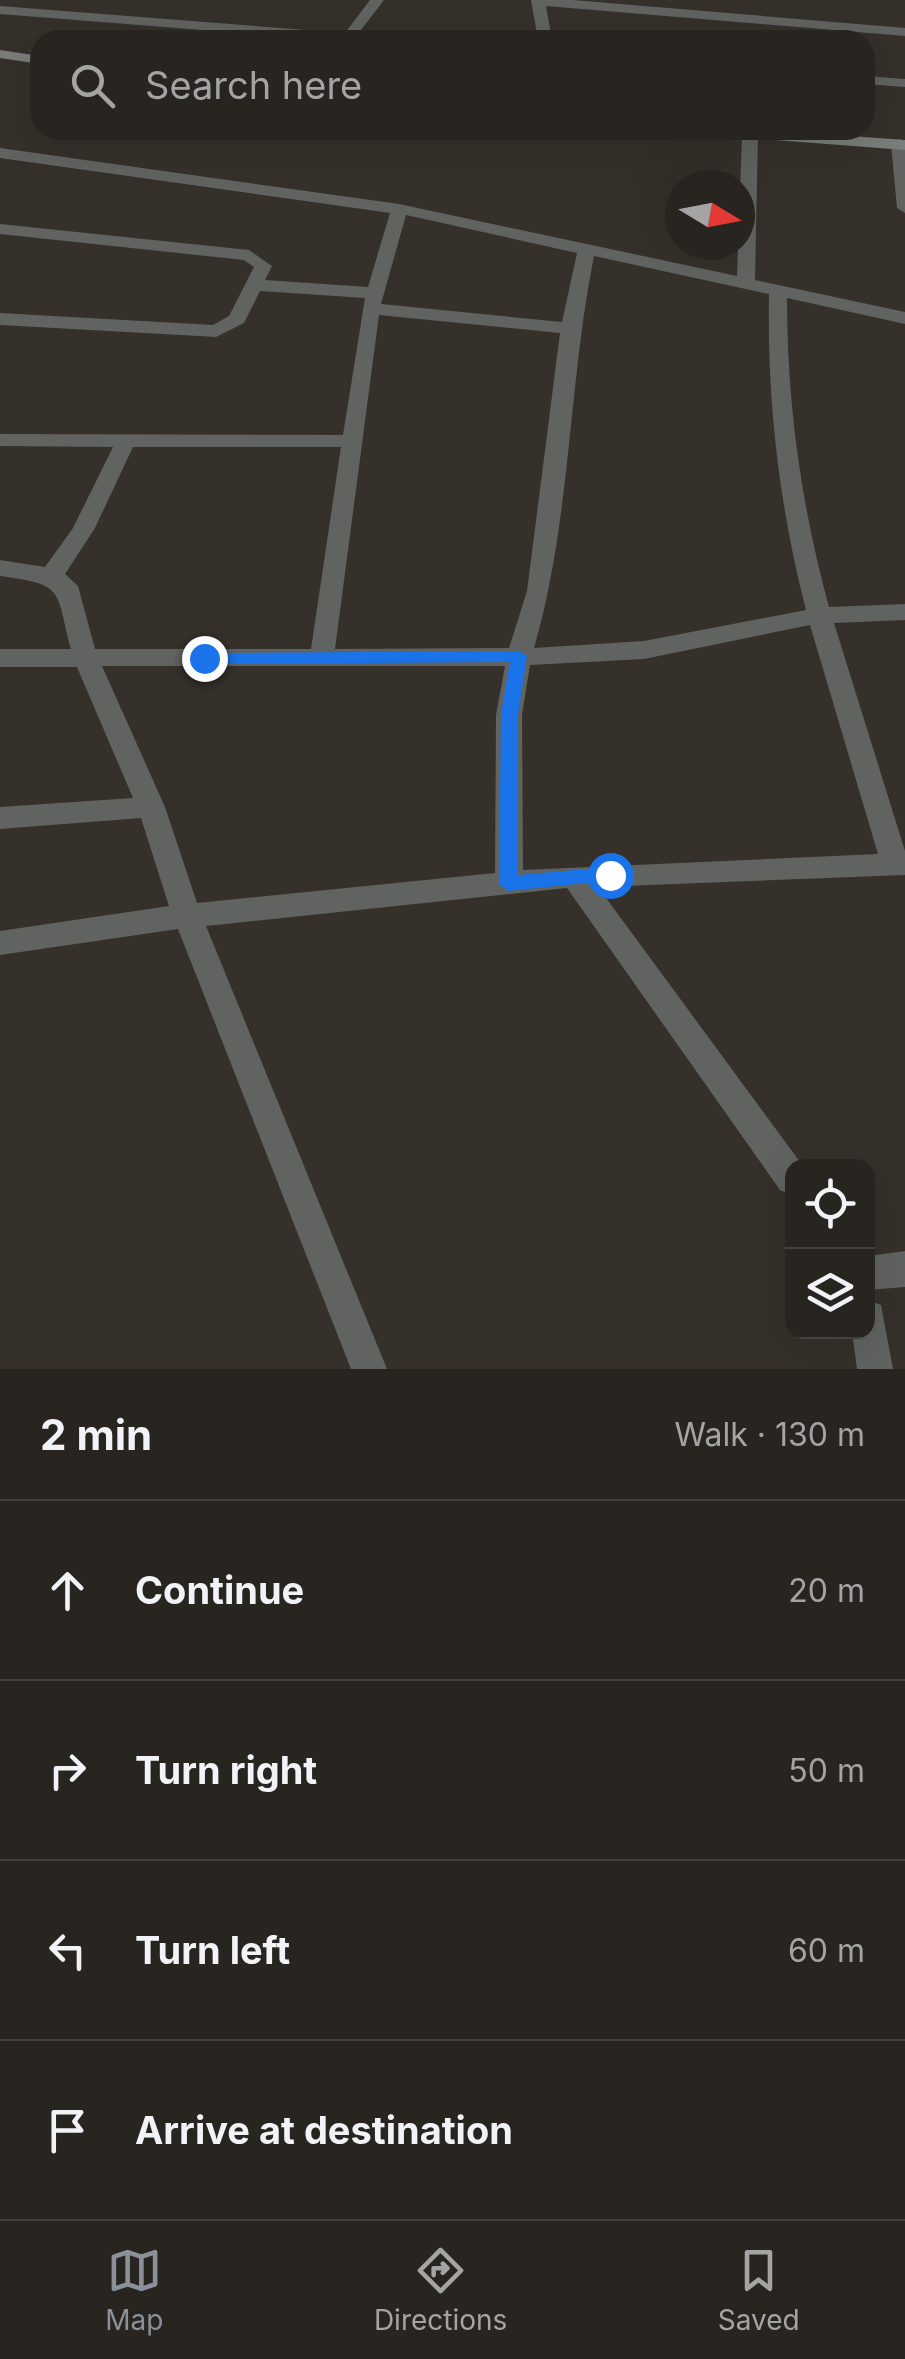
<!DOCTYPE html>
<meta charset="utf-8">
<style>
:root{--surface:#282420;--page:#34302d;--text:#f1f3f6;--muted:#a5a4a5;--line:#44413e;--accent:#8c9099}
body{margin:0;font-family:Inter,sans-serif;background:var(--page);color:var(--text)}
.controls{position:absolute;right:30px;bottom:30px;display:grid;overflow:hidden;border-radius:20px;box-shadow:0 10px 40px #0002}
.controls button{width:90px;height:90px;display:grid;place-items:center;padding:0;border:0;border-bottom:2px solid var(--line);background:var(--surface);color:var(--text);font:50px sans-serif}
.compass{position:absolute;left:665px;top:170px;width:90px;height:90px;border-radius:50%;background:var(--surface);box-shadow:0 10px 40px #0002;rotate:100deg}
.stop{position:absolute;width:30px;height:30px;margin:-22px;border:8px solid #1a73e8;border-radius:50%;background:#fff}
.stop.end{background:#1a73e8;border-color:#fff;box-shadow:0 2px 10px #0008}
.list{margin:0;padding:0;list-style:none}
h2{display:flex;justify-content:space-between;align-items:center;height:130px;margin:0;padding:0 40px;font-size:42px}
h2 small{font-size:32px;font-weight:400;color:var(--muted)}
.list li{display:grid;grid-template-columns:65px 1fr auto;gap:30px;align-items:center;box-sizing:border-box;height:180px;padding:0 40px;border-top:2px solid var(--line)}
.list b{display:block;font-size:38px;white-space:nowrap}
.list em{font-size:32px;font-style:normal;color:var(--muted)}
.icon{flex:none;width:55px;height:55px;fill:none;stroke:currentColor;stroke-width:2;stroke-linecap:round;stroke-linejoin:round}
.map{position:relative;flex:none;width:905px;height:1369px;overflow:hidden}
.search{position:absolute;background:var(--surface);box-shadow:0 10px 40px #0002;left:30px;right:30px;top:30px;height:110px;display:flex;align-items:center;gap:25px;box-sizing:border-box;padding:0 35px;border-radius:30px;color:var(--muted);font-size:38px}
.sheet{height:850px;background:var(--surface)}
nav{display:flex;justify-content:space-around;align-items:center;box-sizing:border-box;height:140px;border-top:2px solid var(--line);background:var(--surface);font-size:28px;color:var(--muted)}
nav a{display:grid;justify-items:center;gap:5px}
nav .on{color:var(--accent)}
.map>svg:first-child{display:block}
.lines{fill:none;stroke-linecap:round;stroke-linejoin:round}
.street{fill:#606360;fill-rule:evenodd}
.secondary{fill:#7a7e7a;fill-rule:evenodd}
.route{fill:#1a73e8}
</style>
<div class="map">
<svg width="905" height="1369" viewBox="0 0 905 1369">
<rect width="100%" height="100%" fill="#35302a"/>
<g class="lines">
<path class="street" d="M 370,0 L 384,0 L 358,34 L 388,40 L 328,40 L 0,14 L 0,6 L 345,33 Z
M 531,0 L 573,0 L 905,28 L 905,36 L 546,6 L 552,40 L 538,40 Z
M 865,76 L 905,79 L 905,87 L 865,84 Z
M 753,130 L 758,134 L 755,280 L 905,312 L 905,324 L 787,298 C 787,403 801,505 829,607 L 905,604 L 905,620 L 834,623 L 905,851 L 905,875 L 598,887 L 803,1166 L 792,1166 L 792,1195 L 780,1190 L 567,888 L 206,926 L 387,1369 L 351,1369 L 178,929 L 0,955 L 0,931 L 169,906 L 141,818 L 0,829 L 0,807 L 133,798 L 77,667 L 0,667 L 0,649 L 71,649 C 55,589 66,585 0,576 L 0,560 L 45,567 L 73,528 L 113,447 L 0,446 L 0,434 L 343,435 L 365,298 L 260,291 L 244,323 L 216,337 L 0,325 L 0,313 L 213,325 L 229,316 L 254,267 L 244,260 L 0,234 L 0,224 L 249,250 L 272,266 L 265,280 L 368,287 L 390,213 L 0,158 L 0,148 L 399,204 L 737,276 L 742,134 ZM 406,215 L 577,253 L 562,322 L 381,304 ZM 594,256 L 769,294 C 767,402 779,505 806,610 L 644,641 L 534,648 C 571,521 568,385 594,256 ZM 379,315 L 560,333 L 527,591 L 509,648 L 335,649 ZM 133,447 L 341,447 L 311,649 L 95,649 L 78,586 L 65,574 L 95,528 ZM 810,625 L 878,854 L 523,870 L 522,715 L 530,665 L 644,659 ZM 102,666 L 505,666 L 496,715 L 495,873 L 197,903 L 165,807 Z
M 899,139 L 905,141 L 905,213 L 897,208 L 891,144 Z
M 905,1251 L 905,1287 L 868,1290 L 868,1256 Z
M 868,1300 L 881,1305 L 893,1369 L 857,1369 L 852,1332 L 868,1332 Z"/>
<path class="secondary" d="M 0,50 L 40,56 L 40,64 L 0,58 Z
M 700,130 L 769,130 L 905,140 L 905,150 L 708,135 Z"/>
</g>
<path class="route" d="M 519,651 L 527,656 L 518,714 L 518,875 L 610,867 L 616,869 L 616,880 L 508,891 L 499,884 L 501,714 L 510,662 L 204,664 L 196,658 L 204,653 Z"/>
</svg>
<div class="controls">
<button><svg class="icon" aria-label="locate" viewBox="0 0 24 24"><circle cx="12" cy="12" r="6"/><path d="M12 2v4M12 18v4M2 12h4M18 12h4"/></svg></button>
<button><svg class="icon" aria-label="layers" viewBox="0 0 24 24"><path d="M12 4l9 5-9 5-9-5zM3 14l9 5 9-5"/></svg></button>
</div>
<svg class="compass" viewBox="-18 -18 36 36"><path d="M0-13l5 13h-10z" fill="#e53935"/><path d="M0 13l5-13h-10z" fill="#a5a4a5"/></svg>
<div class="stop" style="left:610px;top:875px"></div>
<div class="stop end" style="left:204px;top:658px"></div>
<div class="search"><svg class="icon" aria-label="search" viewBox="0 0 24 24"><circle cx="10" cy="10" r="6"/><path d="M15 15l6 6"/></svg>Search here</div>
</div>
<section class="sheet">
<h2>2 min<small>Walk · 130 m</small></h2>
<ul class="list">
<li><svg class="icon" aria-label="ahead" viewBox="0 0 24 24"><path d="M12 20V5M6 11l6-6 6 6"/></svg><div><b>Continue</b></div><em>20 m</em></li>
<li><svg class="icon" aria-label="right" viewBox="0 0 24 24"><path d="M7 20v-9h11M14 6l5 5-5 5"/></svg><div><b>Turn right</b></div><em>50 m</em></li>
<li><svg class="icon" aria-label="left" viewBox="0 0 24 24"><path d="M17 20v-9H6M10 6l-5 5 5 5"/></svg><div><b>Turn left</b></div><em>60 m</em></li>
<li><svg class="icon" aria-label="arrive" viewBox="0 0 24 24"><path d="M6 21V4h12l-3 4 3 4H6"/></svg><div><b>Arrive at destination</b></div></li>
</ul>
</section>
<nav>
<a class="on"><svg class="icon" aria-label="map" viewBox="0 0 24 24"><path d="M3 6l6-2 6 2 6-2v14l-6 2-6-2-6 2zM9 4v14M15 6v14"/></svg>Map</a>
<a><svg class="icon" aria-label="directions" viewBox="0 0 24 24"><path d="M12 3l9 9-9 9-9-9zM9 14v-3h6M13 9l2 2-2 2"/></svg>Directions</a>
<a><svg class="icon" aria-label="saved" viewBox="0 0 24 24"><path d="M7 4h10v16l-5-4-5 4z"/></svg>Saved</a>
</nav>
